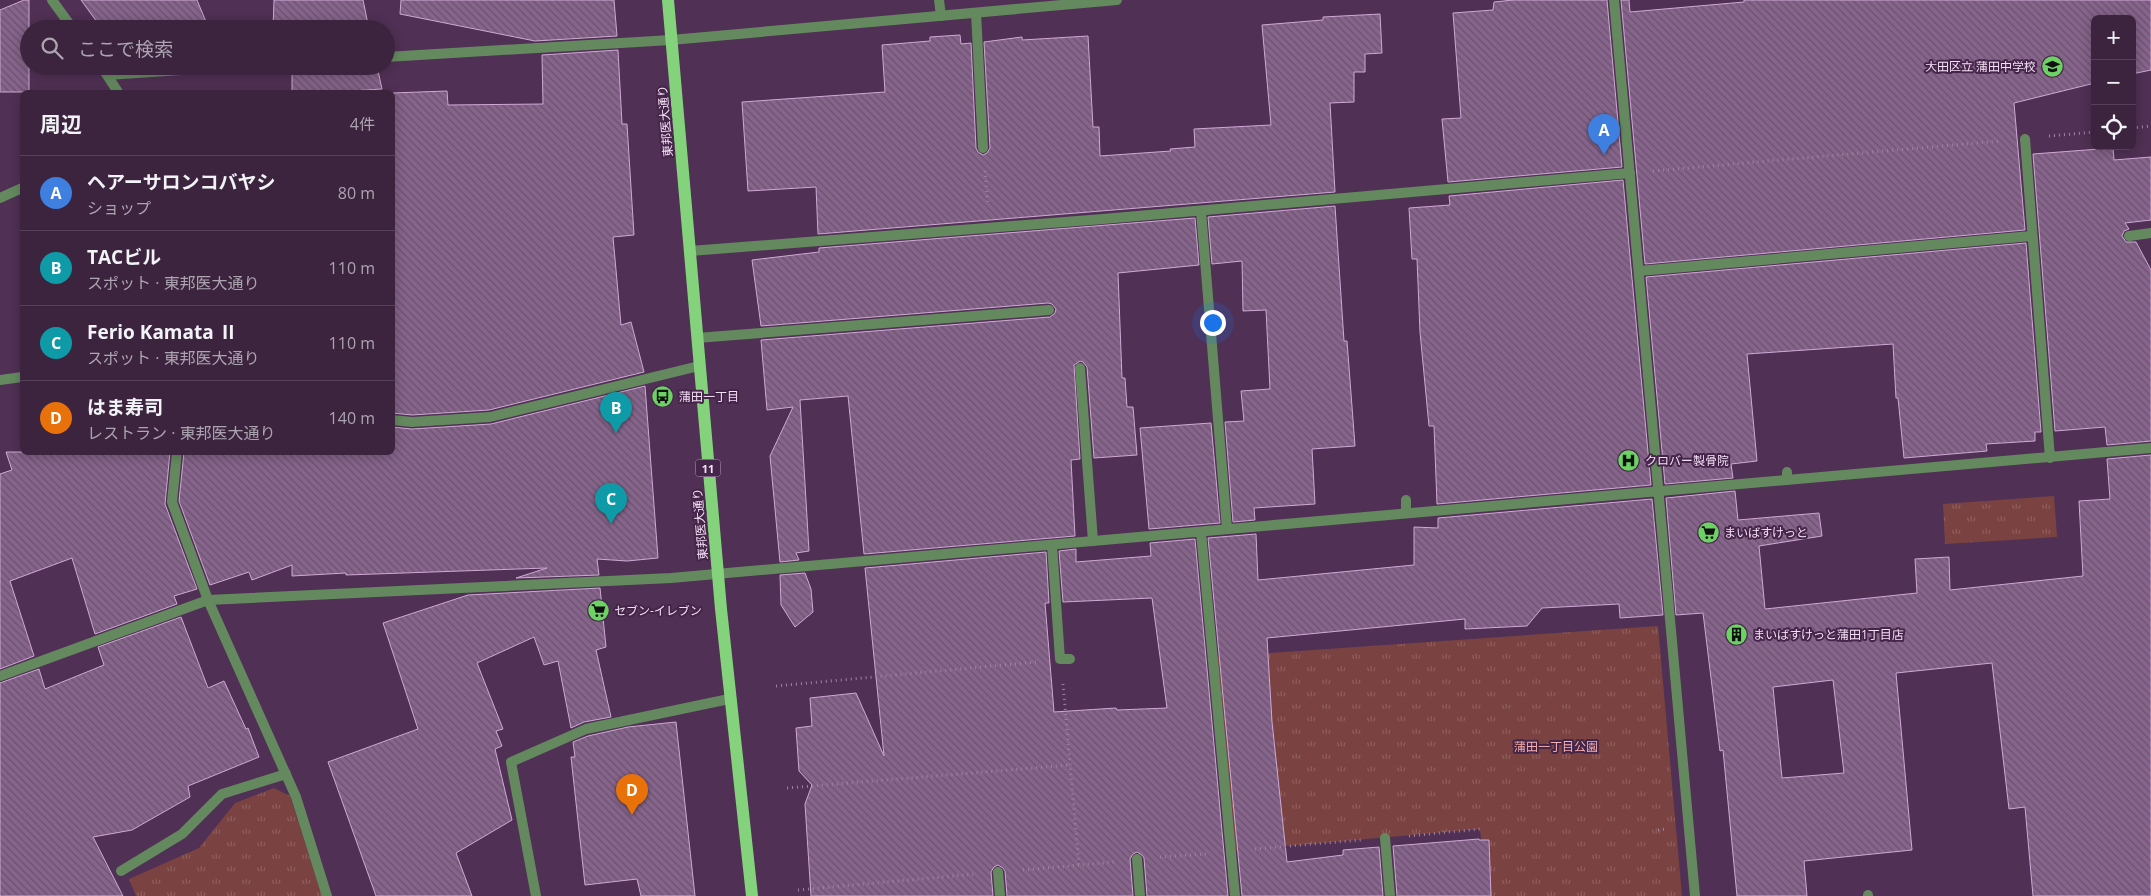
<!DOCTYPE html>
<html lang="ja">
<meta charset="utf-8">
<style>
:root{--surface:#3c243f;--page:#47304a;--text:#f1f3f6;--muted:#aca4b0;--line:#554159;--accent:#1a73e8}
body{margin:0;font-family:"Open Sans","Noto Sans JP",sans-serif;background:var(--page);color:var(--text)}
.controls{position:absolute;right:15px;top:15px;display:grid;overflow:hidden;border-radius:8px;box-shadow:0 2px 12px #0003}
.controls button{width:45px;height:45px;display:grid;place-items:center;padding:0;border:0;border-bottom:1px solid var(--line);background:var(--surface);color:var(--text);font:25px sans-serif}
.you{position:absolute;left:1212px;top:322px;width:18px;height:18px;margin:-12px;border:4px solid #fff;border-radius:50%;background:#1a73e8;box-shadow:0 0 0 8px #1a73e833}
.badge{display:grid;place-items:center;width:32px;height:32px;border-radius:50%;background:var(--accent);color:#fff;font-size:16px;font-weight:700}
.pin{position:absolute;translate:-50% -41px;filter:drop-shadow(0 1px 2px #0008)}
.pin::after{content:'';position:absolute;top:26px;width:18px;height:15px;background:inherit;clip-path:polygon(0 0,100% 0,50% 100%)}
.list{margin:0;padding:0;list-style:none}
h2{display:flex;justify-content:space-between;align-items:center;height:65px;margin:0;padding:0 20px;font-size:21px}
h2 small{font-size:16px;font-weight:400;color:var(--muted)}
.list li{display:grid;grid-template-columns:32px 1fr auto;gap:15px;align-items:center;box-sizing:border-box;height:75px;padding:0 20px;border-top:1px solid var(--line)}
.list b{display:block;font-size:19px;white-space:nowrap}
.list p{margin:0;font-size:16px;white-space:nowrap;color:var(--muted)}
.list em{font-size:16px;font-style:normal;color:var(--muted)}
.icon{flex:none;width:28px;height:28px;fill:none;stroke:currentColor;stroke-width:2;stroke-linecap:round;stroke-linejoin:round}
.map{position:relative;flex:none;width:2151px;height:896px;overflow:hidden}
.search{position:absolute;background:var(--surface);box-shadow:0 2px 12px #0003;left:20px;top:20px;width:375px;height:55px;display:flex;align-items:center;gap:12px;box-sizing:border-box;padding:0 18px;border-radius:28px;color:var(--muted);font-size:19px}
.panel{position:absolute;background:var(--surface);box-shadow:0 2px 12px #0003;left:20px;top:90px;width:375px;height:365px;border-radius:8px}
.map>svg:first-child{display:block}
.park{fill:url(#park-tufts)}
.building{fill:url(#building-back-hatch);stroke:#cfa9d5;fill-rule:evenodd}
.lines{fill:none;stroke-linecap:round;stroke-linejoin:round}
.path{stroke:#9d83a1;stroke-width:3;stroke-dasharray:1 4;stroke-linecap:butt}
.service{stroke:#64895f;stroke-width:10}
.minor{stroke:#64895f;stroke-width:10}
.primary{stroke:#84d37c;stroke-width:12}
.labels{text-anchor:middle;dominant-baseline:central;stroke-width:4;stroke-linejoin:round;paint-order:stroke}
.shield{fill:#452549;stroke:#c0a8c2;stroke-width:1}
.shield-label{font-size:11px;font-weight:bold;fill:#f4e0f6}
.poi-label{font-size:12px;fill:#f4e0f6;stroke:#452549;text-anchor:start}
.street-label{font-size:12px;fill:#f4e0f6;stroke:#452549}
.park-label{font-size:12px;fill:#f4aeab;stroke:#452549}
</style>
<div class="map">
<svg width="2151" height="896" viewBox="0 0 2151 896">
<defs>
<pattern id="park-tufts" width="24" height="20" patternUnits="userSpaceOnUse" patternTransform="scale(1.25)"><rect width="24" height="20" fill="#7a4341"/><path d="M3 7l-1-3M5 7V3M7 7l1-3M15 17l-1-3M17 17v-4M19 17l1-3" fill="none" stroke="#8e5e5d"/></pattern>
<pattern id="building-back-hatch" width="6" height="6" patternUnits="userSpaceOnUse" patternTransform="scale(1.25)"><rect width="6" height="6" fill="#87648c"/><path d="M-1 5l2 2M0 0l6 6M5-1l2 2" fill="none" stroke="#68546b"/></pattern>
</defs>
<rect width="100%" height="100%" fill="#503054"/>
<path class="park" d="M 2054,496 L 2057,537 L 1945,544 L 1943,504 Z
M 1658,626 L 1682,896 L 1487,896 L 1480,829 L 1231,851 L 1212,657 Z
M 274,788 L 290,796 L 322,896 L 136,896 L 129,879 L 199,848 L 235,803 Z"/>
<path class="building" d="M 24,0 L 29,0 L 29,92 L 0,92 L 0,10 Z
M 81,0 L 197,0 L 209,29 L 102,29 Z
M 274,0 L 363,0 L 369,29 L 273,29 Z
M 401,0 L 614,0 L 617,36 L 535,41 L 400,14 Z
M 1513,0 L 1607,0 L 1622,167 L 1448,182 L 1442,119 L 1461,118 L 1453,13 L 1493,10 L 1494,2 Z
M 1621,0 L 1629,0 L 1630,12 L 1744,2 L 1744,0 L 2151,0 L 2151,70 L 2132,74 L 2132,19 L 2095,19 L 2095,83 L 2014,103 L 2025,230 L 1645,264 Z
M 1380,14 L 1382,53 L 1365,54 L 1365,72 L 1354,72 L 1354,102 L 1330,103 L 1335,192 L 818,234 L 816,187 L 748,191 L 742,102 L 885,92 L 882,45 L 930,41 L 930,37 L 960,35 L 961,44 L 971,43 L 976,148 L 978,152 L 983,155 L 987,153 L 990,148 L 984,42 L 1022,37 L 1022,40 L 1088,36 L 1093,127 L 1099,127 L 1100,156 L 1171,151 L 1170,149 L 1195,147 L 1194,129 L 1271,125 L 1262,25 L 1323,20 L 1323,17 Z
M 618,50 L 622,124 L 627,124 L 634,235 L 613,237 L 621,325 L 631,322 L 644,372 L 489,410 L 412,415 L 392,413 L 392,93 L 447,91 L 448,105 L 543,104 L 542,55 Z
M 292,66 L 377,66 L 382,89 L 334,92 L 292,92 Z
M 2113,148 L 2114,160 L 2151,157 L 2151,220 L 2125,223 L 2129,229 L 2124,231 L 2122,236 L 2126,242 L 2136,242 L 2151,270 L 2151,441 L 2107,445 L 2105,427 L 2055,431 L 2033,154 Z
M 1623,180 L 1651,485 L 1437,504 L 1434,426 L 1429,426 L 1420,332 L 1417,259 L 1412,259 L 1409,208 L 1450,205 L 1449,196 Z
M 1335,206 L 1344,341 L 1347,341 L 1355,446 L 1312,449 L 1315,504 L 1254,508 L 1255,520 L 1233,522 L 1225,422 L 1244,421 L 1241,391 L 1270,389 L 1266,310 L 1243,311 L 1242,261 L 1212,264 L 1208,217 Z
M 1195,218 L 1199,265 L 1118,273 L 1122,378 L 1125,378 L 1127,407 L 1133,407 L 1137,455 L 1094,458 L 1087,367 L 1083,362 L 1080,361 L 1074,365 L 1080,459 L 1071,460 L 1075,536 L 864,554 L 848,396 L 800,400 L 809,551 L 796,553 L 799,560 L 780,562 L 770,456 L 793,407 L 767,410 L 761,340 L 1050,317 L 1055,313 L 1056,309 L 1052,304 L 1048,303 L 761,326 L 752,260 L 819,252 L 819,248 Z
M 2026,243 L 2041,432 L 2035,432 L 2035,441 L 1986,444 L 1987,451 L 1904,458 L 1898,398 L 1896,398 L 1893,344 L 1747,354 L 1757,461 L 1731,464 L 1733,478 L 1665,484 L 1646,277 Z
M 645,386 L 658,558 L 627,561 L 597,559 L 599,575 L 516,578 L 547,568 L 346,575 L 346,573 L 292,576 L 292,565 L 252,580 L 249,572 L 210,585 L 179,501 L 184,452 L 392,452 L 392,427 L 412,429 L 491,424 Z
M 1211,423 L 1220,523 L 1149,529 L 1140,428 Z
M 6,452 L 170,452 L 165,504 L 197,589 L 174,596 L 177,604 L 95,634 L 72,558 L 10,581 L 34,656 L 0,669 L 0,474 L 12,470 Z
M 2151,455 L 2151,896 L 2033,896 L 2025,807 L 2009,809 L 1992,663 L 1896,673 L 1912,850 L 1804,861 L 1807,896 L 1737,896 L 1723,750 L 1720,751 L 1703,613 L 1676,615 L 1666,498 L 1735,491 L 1738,520 L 1819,513 L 1822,536 L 1759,546 L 1765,609 L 1917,593 L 1915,559 L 1949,557 L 1950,590 L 2083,576 L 2079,501 L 2110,499 L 2107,459 ZM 1833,680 L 1844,773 L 1782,778 L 1773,687 Z
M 1652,499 L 1663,615 L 1620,618 L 1619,604 L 1542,608 L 1527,626 L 1465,629 L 1465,619 L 1267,638 L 1272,722 L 1287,862 L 1343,855 L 1343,850 L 1379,847 L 1383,896 L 1242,896 L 1208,538 L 1256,534 L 1258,580 L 1414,565 L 1414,527 L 1438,528 L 1438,518 Z
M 1195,539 L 1228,896 L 1147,896 L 1144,858 L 1142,855 L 1137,852 L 1133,854 L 1130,859 L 1133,896 L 1007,896 L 1005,871 L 1003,868 L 998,865 L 994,867 L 991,872 L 993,896 L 811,896 L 805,804 L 812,785 L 799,771 L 796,728 L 812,726 L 810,698 L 856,693 L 884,756 L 865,568 L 1046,552 L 1049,603 L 1045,603 L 1054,712 L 1116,708 L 1117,710 L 1167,708 L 1152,598 L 1063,602 L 1059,551 L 1076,549 L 1076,562 L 1151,556 L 1150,543 Z
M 805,573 L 811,589 L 813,612 L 795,627 L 781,605 L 780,575 Z
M 600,588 L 606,647 L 596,650 L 611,717 L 584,722 L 571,728 L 558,661 L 544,665 L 534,637 L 477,663 L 503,729 L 496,731 L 502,746 L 495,749 L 512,820 L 456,853 L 472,896 L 376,896 L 328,762 L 418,729 L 383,623 L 468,595 Z
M 181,617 L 208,688 L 224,681 L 246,729 L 248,728 L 259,757 L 188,786 L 190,797 L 132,830 L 93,837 L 123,896 L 0,896 L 0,683 L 39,669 L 45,689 L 104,665 L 98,647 Z
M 676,722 L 695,896 L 641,896 L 637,879 L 585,885 L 571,757 L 575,757 L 573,742 L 588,736 L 628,727 Z
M 1479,839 L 1479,840 L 1489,840 L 1491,896 L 1397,896 L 1393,846 Z"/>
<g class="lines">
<path class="path" d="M 2132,128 L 2151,126
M 2049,136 L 2095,132
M 985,171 L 988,205
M 1653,171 L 2000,141
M 1063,684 L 1079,865
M 776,686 L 1036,662
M 787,788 L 1071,765
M 1658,830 L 1665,829
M 1409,836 L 1481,829
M 1255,849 L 1361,840
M 1160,857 L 1206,854
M 1023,870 L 1114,862
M 798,890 L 975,874"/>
<path class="service" d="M 939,0 L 941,16
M 976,13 L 983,148
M 0,198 L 22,188
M 1201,211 L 1227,529
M 2129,236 L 2151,233
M 690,251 L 1103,219 L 1630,173
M 697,338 L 1049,310
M 1080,368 L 1093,541
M 392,420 L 412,422 L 490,417 L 699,366
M 1787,472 L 1787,480
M 1406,513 L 1406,500
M 1052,545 L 1060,659 L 1070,659
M 1385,838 L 1390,896
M 1137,859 L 1140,896
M 121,871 L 182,834 L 222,794 L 286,774
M 998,872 L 1000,896
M 1868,895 L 1868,896
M 536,896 L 511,762 L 586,729 L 729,699"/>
<path class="minor" d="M 52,0 L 73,29
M 1614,0 L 1695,896
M 386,57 L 671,40 L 1117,0
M 101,66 L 118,92
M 107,75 L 241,66
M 2025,139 L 2050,458
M 1639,271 L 2031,236
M 0,380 L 22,377
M 177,452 L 172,502 L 208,600 L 296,797 L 327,896
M 1201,532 L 1235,896
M 0,676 L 208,600 L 671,578 L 2151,448"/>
<path class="primary" d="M 668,0 L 721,609 L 752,896"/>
</g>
<defs>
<symbol id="school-disc" viewBox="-11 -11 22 22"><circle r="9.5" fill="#6bd362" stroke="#452549"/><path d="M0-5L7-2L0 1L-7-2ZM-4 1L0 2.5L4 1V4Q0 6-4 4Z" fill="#111"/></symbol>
<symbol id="bus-disc" viewBox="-11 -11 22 22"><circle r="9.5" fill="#6bd362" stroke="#452549"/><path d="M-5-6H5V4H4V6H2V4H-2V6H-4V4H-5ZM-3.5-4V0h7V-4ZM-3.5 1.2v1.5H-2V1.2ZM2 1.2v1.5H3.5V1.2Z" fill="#111"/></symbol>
<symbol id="hospital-disc" viewBox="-11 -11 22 22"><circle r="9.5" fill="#6bd362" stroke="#452549"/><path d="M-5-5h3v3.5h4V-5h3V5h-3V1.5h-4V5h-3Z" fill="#111"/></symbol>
<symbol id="supermarket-disc" viewBox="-11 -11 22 22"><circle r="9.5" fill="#6bd362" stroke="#452549"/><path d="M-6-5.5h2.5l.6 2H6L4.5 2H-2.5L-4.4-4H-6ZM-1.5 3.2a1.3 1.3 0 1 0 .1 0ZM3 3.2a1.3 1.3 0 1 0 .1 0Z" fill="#111"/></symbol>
<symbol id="building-disc" viewBox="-11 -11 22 22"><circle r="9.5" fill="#6bd362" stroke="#452549"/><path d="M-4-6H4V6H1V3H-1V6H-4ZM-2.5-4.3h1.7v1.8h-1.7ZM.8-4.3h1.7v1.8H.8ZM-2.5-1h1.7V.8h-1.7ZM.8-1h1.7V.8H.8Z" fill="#111"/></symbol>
</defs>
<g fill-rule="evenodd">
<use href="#school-disc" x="2040" y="54" width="25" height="25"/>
<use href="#bus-disc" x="650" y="384" width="25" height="25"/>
<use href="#hospital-disc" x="1616" y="448" width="25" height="25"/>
<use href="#supermarket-disc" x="1696" y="520" width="25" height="25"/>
<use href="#supermarket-disc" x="586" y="598" width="25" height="25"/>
<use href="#building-disc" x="1724" y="622" width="25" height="25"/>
</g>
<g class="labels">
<rect class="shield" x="695.5" y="459.5" width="25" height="17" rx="4"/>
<g class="shield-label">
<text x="708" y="468">11</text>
</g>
<g class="poi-label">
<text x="2036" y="66" text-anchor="end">大田区立 蒲田中学校</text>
<text x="679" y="396">蒲田一丁目</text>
<text x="1645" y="460">クロバー製骨院</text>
<text x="1724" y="532">まいばすけっと</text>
<text x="614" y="610">セブン-イレブン</text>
<text x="1753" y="634">まいばすけっと蒲田1丁目店</text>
</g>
<g class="street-label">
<text transform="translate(665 121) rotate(-95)">東邦医大通り</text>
<text transform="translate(700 524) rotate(-95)">東邦医大通り</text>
</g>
<g class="park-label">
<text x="1556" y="746">蒲田一丁目公園</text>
</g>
</g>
</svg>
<div class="controls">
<button>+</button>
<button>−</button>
<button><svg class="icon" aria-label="locate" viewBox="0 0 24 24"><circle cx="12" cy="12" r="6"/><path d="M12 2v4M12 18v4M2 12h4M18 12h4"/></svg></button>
</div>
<div class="you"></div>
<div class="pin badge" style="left:1604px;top:155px;background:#3f7fe0">A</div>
<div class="pin badge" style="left:616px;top:433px;background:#0f9aa8">B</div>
<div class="pin badge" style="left:611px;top:524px;background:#0f9aa8">C</div>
<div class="pin badge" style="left:632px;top:815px;background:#e8710a">D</div>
<div class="search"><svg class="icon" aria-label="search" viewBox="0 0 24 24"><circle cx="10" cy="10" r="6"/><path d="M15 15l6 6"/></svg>ここで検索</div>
<section class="panel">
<h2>周辺<small>4件</small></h2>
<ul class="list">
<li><span class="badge" style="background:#3f7fe0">A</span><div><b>ヘアーサロンコバヤシ</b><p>ショップ</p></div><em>80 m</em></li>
<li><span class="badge" style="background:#0f9aa8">B</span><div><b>TACビル</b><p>スポット · 東邦医大通り</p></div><em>110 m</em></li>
<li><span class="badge" style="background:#0f9aa8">C</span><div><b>Ferio Kamata Ⅱ</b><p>スポット · 東邦医大通り</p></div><em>110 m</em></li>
<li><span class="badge" style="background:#e8710a">D</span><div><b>はま寿司</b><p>レストラン · 東邦医大通り</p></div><em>140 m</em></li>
</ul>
</section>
</div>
